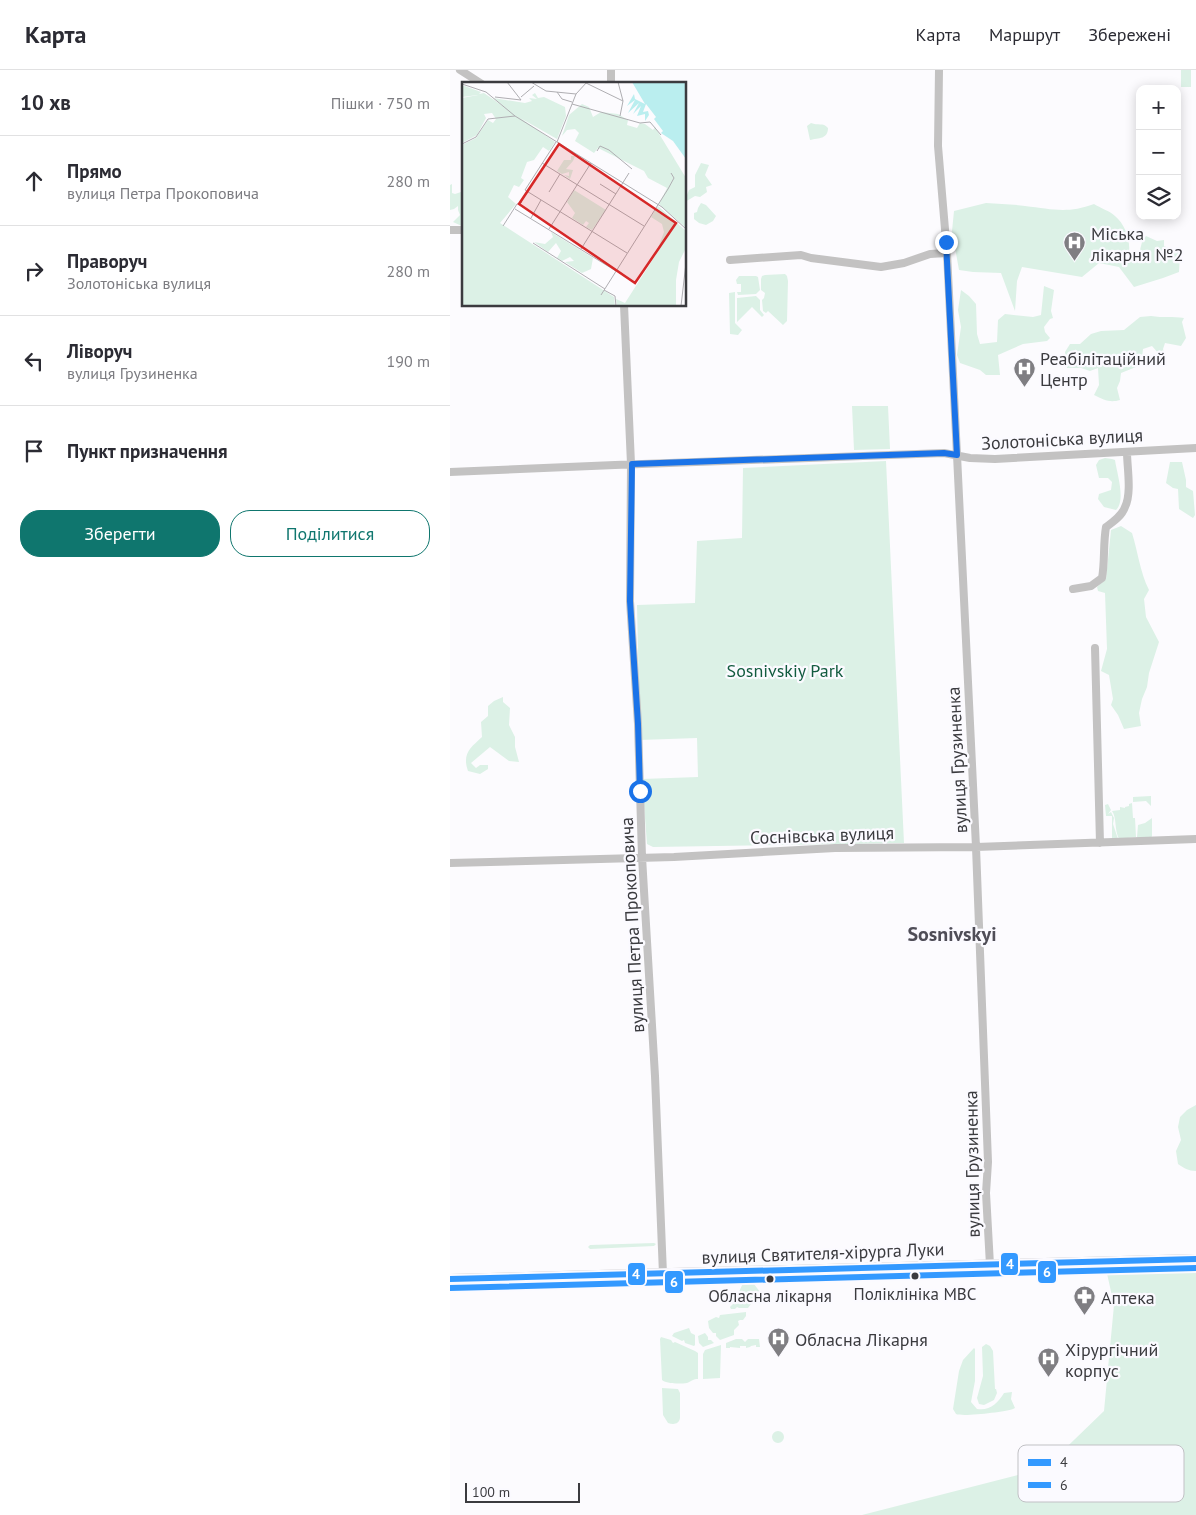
<!DOCTYPE html>
<html lang="uk">
<meta charset="utf-8">
<style>
:root{--surface:#fff;--page:#f7f7f7;--text:#2b2b33;--muted:#7c7c81;--line:#e1e1e2;--accent:#0f766e}
body{margin:0;font-family:"PT Sans",sans-serif;background:var(--page);color:var(--text)}
.controls{position:absolute;right:15px;top:15px;display:grid;overflow:hidden;border-radius:10px;box-shadow:0 2px 12px #0003}
.controls button{width:45px;height:45px;display:grid;place-items:center;padding:0;border:0;border-bottom:1px solid var(--line);background:var(--surface);color:var(--text);font:25px sans-serif}
.scale{position:absolute;left:15px;bottom:12px;width:115px;box-sizing:border-box;padding-left:5px;border:2px solid #3b3b3f;border-top:0;font-size:14px;line-height:18px;white-space:nowrap;color:#3b3b3f;-webkit-text-stroke:4px #fbfaff;paint-order:stroke}
.stop{position:absolute;width:15px;height:15px;margin:-11px;border:4px solid #1a73e8;border-radius:50%;background:#fff}
.stop.end{background:#1a73e8;border-color:#fff;box-shadow:0 1px 5px #0008}
.list{margin:0;padding:0;list-style:none}
h2{display:flex;justify-content:space-between;align-items:center;height:65px;margin:0;padding:0 20px;font-size:21px}
h2 small{font-size:16px;font-weight:400;color:var(--muted)}
.list li{display:grid;grid-template-columns:32px 1fr auto;gap:15px;align-items:center;box-sizing:border-box;height:90px;padding:0 20px;border-top:1px solid var(--line)}
.list b{display:block;font-size:19px;white-space:nowrap}
.list p{margin:0;font-size:16px;white-space:nowrap;color:var(--muted)}
.list em{font-size:16px;font-style:normal;color:var(--muted)}
.actions{display:flex;gap:10px;padding:15px 20px}
.actions a{flex:1;padding:11px 0;border:1px solid var(--accent);border-radius:20px;text-align:center;font-size:18px;color:var(--accent)}
.actions .main{background:var(--accent);color:#fff}
.icon{flex:none;width:28px;height:28px;fill:none;stroke:currentColor;stroke-width:2;stroke-linecap:round;stroke-linejoin:round}
.map{position:relative;flex:none;width:746px;height:1445px;overflow:hidden}
header{display:flex;align-items:center;gap:30px;box-sizing:border-box;height:70px;padding:0 25px;background:var(--surface);border-bottom:1px solid var(--line)}
header strong{font-size:24px}
nav{display:flex;gap:28px;margin-inline-start:auto;font-size:18px}
main{display:flex}
aside{flex:1;background:var(--surface)}
.map>svg:first-child{display:block}
.green{fill:#dcf1e6}
.lines{fill:none;stroke-linecap:round;stroke-linejoin:round}
.street{stroke:#c3c2c2;stroke-width:8}
.secondary{stroke:#b9b7b6;stroke-width:10}
.bus-1-casing{stroke:#fbfaff;stroke-width:10}
.bus-2-casing{stroke:#fbfaff;stroke-width:10}
.bus-1{stroke:#39f;stroke-width:6}
.bus-2{stroke:#39f;stroke-width:6}
.route{stroke:#1a73e8;stroke-width:6}
.bus-dot{fill:#3b3b3f;stroke:#fbfaff;stroke-width:2}
.labels{text-anchor:middle;dominant-baseline:central;stroke-width:4.5;stroke-linejoin:round;paint-order:stroke}
.bus-label{font-size:17px;fill:#3b3b3f;stroke:#fbfaff}
.poi-label{font-size:18px;fill:#3b3b3f;stroke:#fbfaff;text-anchor:start}
.street-label{font-size:18px;fill:#3b3b3f;stroke:#fbfaff}
.park-label{font-size:18px;fill:#125b3f;stroke:#fbfaff}
.quarter-label{font-size:20px;font-weight:bold;fill:#4f4d57;stroke:#fbfaff}
.inset-road{fill:none;stroke:#afaeb2;stroke-width:1}
.view{fill:#d62828;fill-opacity:0.15;stroke:#d62828;stroke-width:2.5}
.inset-edge{fill:none;stroke:#3b3b3f;stroke-width:2.5}
.key{fill:#fbfaff;stroke:#c1c1c5;stroke-width:1}
.key-label{font-size:14px;fill:#3b3b3f}
.line-badge{stroke:#fbfaff;stroke-width:2}
.badge-label{font-size:14px;text-anchor:middle;font-weight:bold;fill:#fff}
</style>
<header>
<strong>Карта</strong>
<nav><a>Карта</a><a>Маршрут</a><a>Збережені</a></nav>
</header>
<main>
<aside>
<h2>10 хв<small>Пішки · 750 m</small></h2>
<ul class="list">
<li><svg class="icon" aria-label="ahead" viewBox="0 0 24 24"><path d="M12 20V5M6 11l6-6 6 6"/></svg><div><b>Прямо</b><p>вулиця Петра Прокоповича</p></div><em>280 m</em></li>
<li><svg class="icon" aria-label="right" viewBox="0 0 24 24"><path d="M7 20v-9h11M14 6l5 5-5 5"/></svg><div><b>Праворуч</b><p>Золотоніська вулиця</p></div><em>280 m</em></li>
<li><svg class="icon" aria-label="left" viewBox="0 0 24 24"><path d="M17 20v-9H6M10 6l-5 5 5 5"/></svg><div><b>Ліворуч</b><p>вулиця Грузиненка</p></div><em>190 m</em></li>
<li><svg class="icon" aria-label="arrive" viewBox="0 0 24 24"><path d="M6 21V4h12l-3 4 3 4H6"/></svg><div><b>Пункт призначення</b></div></li>
</ul>
<div class="actions"><a class="main">Зберегти</a><a>Поділитися</a></div>
</aside>
<div class="map">
<svg width="746" height="1445" viewBox="0 0 746 1445">
<rect width="100%" height="100%" fill="#fcfbfe"/>
<path class="green" d="M 731,0 L 741,0 L 741,17 L 731,17 Z
M 361,53 C 368,56 373,52 378,58 C 378,69 369,68 360,70 L 357,56 Z
M 251,93 L 259,95 L 255,105 L 262,115 L 256,117 L 257,122 L 250,127 L 245,126 L 235,132 L 235,124 L 237,125 L 239,120 L 245,117 L 245,105 Z
M 2,114 L 2,123 L 5,124 L 11,122 L 14,131 L 14,157 L 3,152 L 10,145 L 8,140 L 8,136 L 4,139 L 0,140 L 0,115 Z
M 251,133 L 256,135 L 266,146 L 263,151 L 256,155 L 249,153 L 244,149 L 244,143 L 247,142 L 248,138 Z
M 536,133 C 549,134 562,134 575,136 C 602,139 617,144 644,134 C 650,138 660,141 665,146 C 676,155 682,174 678,187 L 687,192 L 692,172 L 696,166 L 707,171 L 714,170 L 714,176 L 730,183 L 729,202 L 713,208 L 684,217 L 669,197 L 649,193 L 632,207 L 572,197 L 567,211 L 565,241 L 551,203 L 523,202 L 509,200 L 502,161 L 504,141 Z
M 335,204 L 337,206 L 338,211 L 337,251 L 333,255 L 318,241 L 316,243 L 313,241 L 312,230 L 314,228 L 315,223 L 311,220 L 311,209 L 312,206 L 315,205 Z
M 289,206 L 306,206 L 308,207 L 310,220 L 306,224 L 288,225 L 287,222 L 291,222 L 291,214 L 287,214 L 286,210 Z
M 594,216 L 604,220 L 601,241 L 603,248 L 600,249 L 594,257 L 595,262 L 600,268 L 597,271 L 573,274 L 548,285 L 550,305 L 536,305 L 530,300 L 510,293 L 507,285 L 511,257 L 508,240 L 511,220 L 519,226 L 526,234 L 527,264 L 530,274 L 547,272 L 548,250 L 555,244 L 583,247 L 591,245 Z
M 285,222 L 285,253 L 292,260 L 288,265 L 280,264 L 279,223 Z
M 306,226 L 310,230 L 310,240 L 314,245 L 312,247 L 302,237 L 287,252 L 287,228 Z
M 701,246 C 713,248 723,246 734,248 L 732,252 L 736,268 L 731,276 L 715,273 L 713,279 L 716,290 L 710,290 L 709,284 L 702,276 L 693,279 L 691,295 L 671,303 L 670,311 L 667,318 L 670,330 C 660,333 654,330 644,325 L 649,315 L 648,298 L 640,301 L 631,298 L 617,298 L 615,282 L 620,274 L 630,274 L 641,264 L 651,261 L 674,260 L 690,247 Z
M 402,336 L 438,336 L 440,379 L 404,380 Z
M 655,388 L 662,389 L 665,390 C 667,404 676,430 666,440 L 654,437 L 648,429 L 649,424 L 661,420 L 662,412 L 658,408 L 649,408 L 646,395 L 649,390 Z
M 436,391 L 454,773 L 203,777 L 197,774 L 192,709 L 248,707 L 247,668 L 190,670 L 187,535 L 245,533 L 247,471 L 292,468 L 293,398 Z
M 720,392 L 732,392 L 736,410 L 736,417 L 743,421 L 745,445 L 743,448 L 729,439 L 728,419 L 723,418 L 716,413 Z
M 671,456 L 682,463 C 688,482 690,502 699,520 L 694,529 L 696,547 L 709,572 L 699,603 L 697,617 L 692,629 L 689,643 L 691,656 L 674,659 L 668,645 L 661,635 L 663,629 L 659,605 L 651,601 L 657,579 L 655,523 L 648,521 L 647,517 L 656,509 L 661,460 Z
M 53,627 L 53,632 L 60,638 L 59,655 L 65,667 L 65,677 L 69,692 L 59,691 L 40,677 L 21,693 L 26,698 L 30,695 L 38,695 L 38,699 L 30,704 L 18,701 C 12,684 20,678 32,667 L 31,652 L 38,646 L 38,636 L 44,631 Z
M 701,726 L 701,736 L 696,731 L 683,732 L 683,727 Z
M 682,733 L 683,748 L 685,748 L 686,767 L 669,769 C 664,759 667,748 662,741 L 670,740 L 670,737 L 675,738 L 675,737 L 679,736 L 679,734 Z
M 658,734 L 661,740 L 658,744 L 661,742 L 664,748 L 663,754 L 668,769 L 662,770 L 662,746 L 656,746 L 655,735 Z
M 702,748 L 702,766 L 701,768 L 688,768 L 687,767 L 688,755 L 695,753 Z
M 746,1035 L 746,1101 C 738,1101 734,1098 728,1094 L 726,1081 L 731,1070 L 728,1057 L 730,1047 L 737,1040 Z
M 204,1173 L 206,1174 L 204,1176 L 140,1179 L 138,1177 L 140,1175 Z
M 746,1196 L 746,1445 L 412,1445 L 595,1398 L 654,1341 L 664,1235 L 656,1199 Z
M 293,1213 L 304,1214 L 310,1222 L 298,1238 L 289,1238 L 287,1237 L 285,1239 L 281,1239 L 280,1237 L 284,1233 Z
M 296,1242 L 296,1246 L 293,1250 L 290,1250 L 288,1251 L 289,1255 L 284,1260 L 284,1265 L 270,1270 L 266,1266 L 266,1263 L 263,1263 L 259,1258 L 258,1251 L 266,1247 L 269,1248 L 270,1245 Z
M 239,1258 L 241,1263 L 245,1265 L 245,1275 L 244,1276 L 235,1273 L 234,1270 L 232,1271 L 222,1266 L 224,1263 Z
M 255,1263 L 258,1267 L 258,1270 L 261,1270 L 264,1273 L 253,1277 L 249,1273 L 248,1266 Z
M 211,1267 L 221,1270 L 223,1273 L 225,1272 L 245,1281 L 248,1283 L 248,1309 C 243,1309 242,1311 237,1313 C 230,1314 217,1314 212,1310 L 210,1269 Z
M 286,1269 L 292,1269 L 295,1272 L 298,1269 L 309,1269 L 310,1277 L 306,1277 L 306,1275 L 301,1276 L 300,1277 L 296,1278 L 296,1276 L 290,1276 L 290,1278 L 280,1277 L 280,1278 L 276,1278 L 276,1273 Z
M 536,1274 L 540,1276 L 543,1281 L 545,1319 L 546,1319 L 547,1323 L 544,1330 L 534,1335 L 529,1334 L 527,1328 L 533,1306 L 532,1277 Z
M 271,1275 L 270,1308 L 253,1309 L 253,1284 L 255,1280 Z
M 524,1278 L 525,1279 L 525,1311 L 521,1332 L 527,1339 C 540,1341 548,1333 554,1323 L 562,1322 L 561,1329 L 565,1338 L 563,1339 C 554,1342 513,1347 506,1344 L 503,1339 L 509,1301 L 513,1290 Z
M 212,1318 L 228,1319 L 230,1323 L 230,1348 C 229,1354 224,1355 218,1353 L 213,1345 Z
M322 1367a6 6 0 1 1 12 0a6 6 0 1 1-12 0Z"/>
<g class="lines">
<path class="street" d="M 10,0 L 32,14
M 489,0 L 488,76 L 497,183 L 507,385 L 526,777 L 538,1092 L 536,1123 L 540,1195
M 161,14 L 161,0
M 0,160 L 14,160
M 280,190 L 351,185 L 361,188 L 431,197 L 454,193 L 480,184 L 497,183
M 174,235 L 181,394 L 180,531 L 188,654 L 192,787 L 205,1006 L 213,1204
M 0,402 L 165,395 L 494,383 L 520,388 L 545,389 L 746,378
M 623,519 L 641,516 L 652,508 C 655,492 653,474 656,457 C 663,452 672,446 675,437 C 682,423 677,397 677,382
M 645,578 L 650,773
M 0,793 L 224,787 L 385,778 L 526,777 L 746,769"/>
<path class="secondary" d="M 0,1209 L 746,1189"/>
<defs>
<path id="bus-1" d="M 0,1209 L 746,1189"/>
<path id="bus-2" d="M 0,1218 L 746,1198"/>
</defs>
<use href="#bus-1" class="bus-1-casing"/>
<use href="#bus-2" class="bus-2-casing"/>
<use href="#bus-1" class="bus-1"/>
<use href="#bus-2" class="bus-2"/>
</g>
<g class="lines">
<path class="route" d="M 190,721 L 188,654 L 180,531 L 182,394 L 494,383 L 507,385 L 496,172"/>
</g>
<defs>
<symbol id="hospital-pin" viewBox="-11 -11 22 30"><path d="M0 17L-7.5 6A9.5 9.5 0 1 1 7.5 6Z" fill="#7f7e82" stroke="#fbfaff"/><path d="M-5-5h3v3.5h4V-5h3V5h-3V1.5h-4V5h-3Z" fill="#fff"/></symbol>
<symbol id="pharmacy-pin" viewBox="-11 -11 22 30"><path d="M0 17L-7.5 6A9.5 9.5 0 1 1 7.5 6Z" fill="#7f7e82" stroke="#fbfaff"/><path d="M-2-6h4v4h4v4h-4v4h-4v-4h-4v-4h4Z" fill="#fff"/></symbol>
</defs>
<g fill-rule="evenodd">
<use href="#hospital-pin" x="612" y="160" width="25" height="34"/>
<use href="#hospital-pin" x="562" y="286" width="25" height="34"/>
<use href="#pharmacy-pin" x="622" y="1214" width="25" height="34"/>
<use href="#hospital-pin" x="316" y="1256" width="25" height="34"/>
<use href="#hospital-pin" x="586" y="1276" width="25" height="34"/>
</g>
<g class="bus-dot">
<circle cx="465" cy="1206" r="4.5"/>
<circle cx="320" cy="1209" r="4.5"/>
</g>
<g class="labels">
<g class="bus-label">
<text x="465" y="1224">Поліклініка МВС</text>
<text x="320" y="1226">Обласна лікарня</text>
</g>
<g class="poi-label">
<text x="641" y="163">Міська<tspan x="641" dy="21">лікарня №2</tspan></text>
<text x="590" y="288">Реабілітаційний<tspan x="590" dy="21">Центр</tspan></text>
<text x="651" y="1227">Аптека</text>
<text x="345" y="1269">Обласна Лікарня</text>
<text x="615" y="1279">Хірургічний<tspan x="615" dy="21">корпус</tspan></text>
</g>
<g class="street-label">
<text transform="translate(612 369) rotate(-3)">Золотоніська вулиця</text>
<text transform="translate(507 690) rotate(-93)">вулиця Грузиненка</text>
<text transform="translate(372 765) rotate(-2)">Соснівська вулиця</text>
<text transform="translate(182 855) rotate(-93)">вулиця Петра Прокоповича</text>
<text transform="translate(522 1094) rotate(-91)">вулиця Грузиненка</text>
<text transform="translate(373 1183) rotate(-2)">вулиця Святителя-хірурга Луки</text>
</g>
<g class="park-label">
<text x="335" y="600">Sosnivskiy Park</text>
</g>
<g class="quarter-label">
<text x="502" y="864">Sosnivskyi</text>
</g>
</g>
<g transform="translate(12 12)">
<rect width="224" height="224" fill="#fcfbfe"/>
<path d="M 0,3 L 19,10 L 17,12 L 22,11 L 93,60 L 87,69 L 81,65 L 72,78 L 65,80 L 59,96 L 62,98 L 57,105 L 52,103 L 46,115 L 54,122 L 38,141 L 152,215 L 153,224 L 0,224 L 0,63 L 14,56 L 26,38 L 31,41 L 34,37 L 30,31 L 22,32 L 24,36 L 15,53 L 0,61 L 0,16 L 16,13 L 0,15 ZM 73,11 L 76,16 L 82,15 L 103,25 L 104,34 L 95,57 L 53,33 L 31,16 L 63,21 L 70,19 L 67,16 L 75,17 L 70,13 ZM 120,22 L 127,25 L 131,35 L 139,30 L 156,32 L 166,38 L 165,43 L 175,46 L 178,41 L 183,42 L 191,48 L 193,45 L 224,96 L 224,146 L 197,122 L 205,106 L 186,96 L 182,89 L 136,66 L 132,71 L 113,59 L 117,51 L 113,47 L 105,48 L 100,54 L 107,33 ZM 109,74 L 113,74 L 111,79 L 104,87 L 111,88 L 108,97 L 102,93 L 107,94 L 107,90 L 100,92 L 95,89 L 102,78 L 109,78 ZM 112,108 L 144,128 L 130,148 L 124,145 L 127,141 L 124,139 L 121,143 L 110,136 L 113,131 L 105,120 ZM 196,124 L 224,149 L 224,166 L 217,180 L 214,198 L 214,224 L 155,224 L 154,217 L 163,221 L 193,174 L 202,150 L 200,142 L 189,135 ZM 89,150 L 131,176 L 129,187 L 120,191 L 103,180 L 112,179 L 108,175 L 100,179 L 95,176 L 99,169 L 94,161 L 86,170 L 72,160 L 83,162 L 91,155 Z" fill="#dcf1e6"/>
<path d="M 170,0 L 224,0 L 224,77 L 211,59 L 199,51 L 201,49 L 192,37 L 194,35 L 184,22 L 181,30 L 186,29 L 187,33 L 183,39 L 183,32 L 175,34 L 179,24 L 171,32 L 177,21 L 166,31 L 173,18 L 165,24 L 172,12 L 173,17 L 183,22 Z" fill="#baeeef"/>
<path class="inset-road" d="M 69,0 L 84,9 L 114,12M 156,0 L 161,19 L 158,34M 124,1 L 161,19M 0,2 L 24,10 L 53,34 L 200,125 L 224,147M 95,10 L 100,17 L 110,20M 33,15 L 59,18 L 45,0M 59,15 L 72,4M 110,22 L 178,41 L 188,40 L 199,53M 94,60 L 63,108 L 165,171M 95,60 L 114,12 L 125,0M 0,62 L 14,55 L 26,37 L 53,34M 135,69 L 138,64 L 147,68 L 170,87M 80,81 L 182,144M 138,102 L 154,112M 87,110 L 98,92M 53,127 L 154,189M 69,136 L 79,118M 41,144 L 55,122 L 60,120M 87,147 L 129,81M 71,161 L 143,207M 119,167 L 167,91M 142,208 L 153,214 L 154,224M 139,213 L 206,107 L 212,96 L 209,91M 219,224 L 224,181"/>
<path class="view" d="M 97,62 L 214,141 L 173,201 L 57,122 Z"/>
<rect width="224" height="224" class="inset-edge"/>
</g>
<rect x="568" y="1375" width="166" height="57" rx="8" class="key"/>
<rect x="578" y="1389" width="23" height="7" fill="#39f"/>
<rect x="578" y="1412" width="23" height="6" fill="#39f"/>
<g class="key-label">
<text x="610" y="1397">4</text>
<text x="610" y="1420">6</text>
</g>
<g class="line-badge">
<rect x="550" y="1182" width="19" height="24" rx="5" fill="#39f"/>
<rect x="587" y="1190" width="20" height="24" rx="5" fill="#39f"/>
<rect x="177" y="1192" width="19" height="24" rx="5" fill="#39f"/>
<rect x="214" y="1200" width="20" height="24" rx="5" fill="#39f"/>
</g>
<g class="badge-label">
<text x="560" y="1199">4</text>
<text x="597" y="1207">6</text>
<text x="186" y="1209">4</text>
<text x="224" y="1217">6</text>
</g>
</svg>
<div class="controls">
<button>+</button>
<button>−</button>
<button><svg class="icon" aria-label="layers" viewBox="0 0 24 24"><path d="M12 4l9 5-9 5-9-5zM3 14l9 5 9-5"/></svg></button>
</div>
<div class="scale">100 m</div>
<div class="stop" style="left:190px;top:721px"></div>
<div class="stop end" style="left:496px;top:172px"></div>
</div>
</main>
